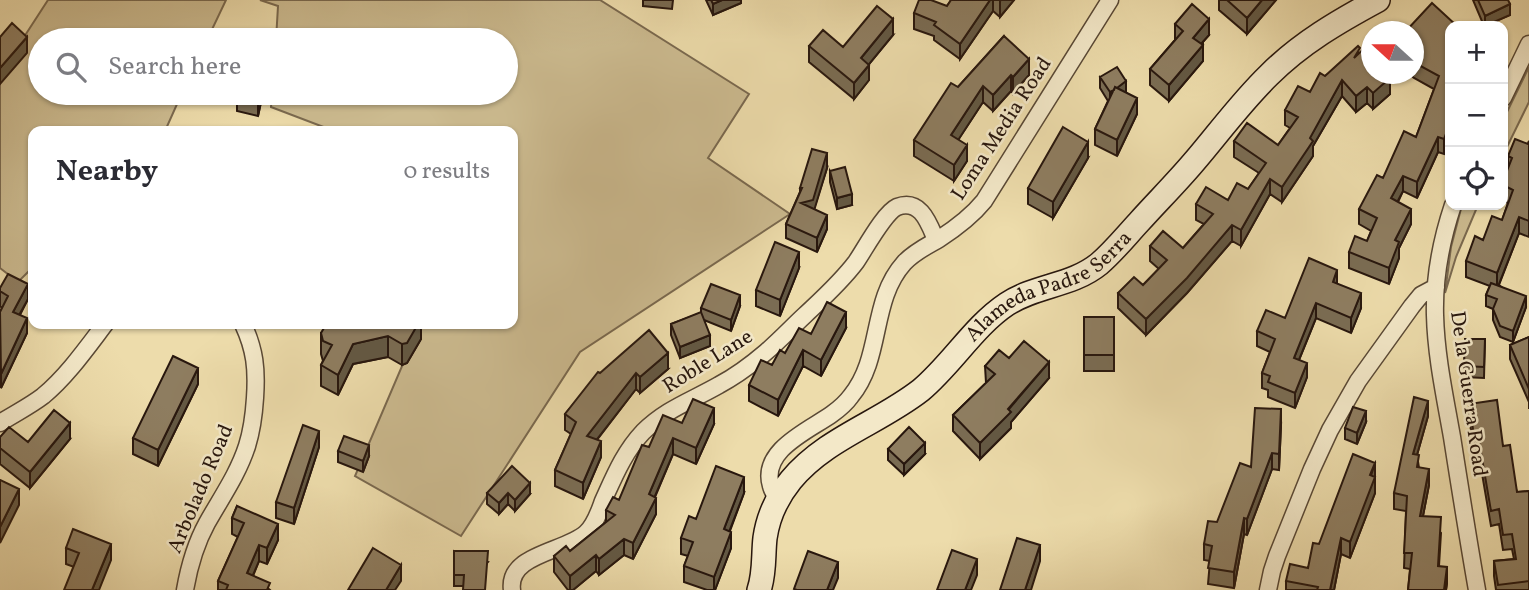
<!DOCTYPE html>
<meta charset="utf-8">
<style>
:root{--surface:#fff;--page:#f2f2f3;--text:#2b2b33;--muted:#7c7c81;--line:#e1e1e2}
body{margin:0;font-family:Vollkorn,serif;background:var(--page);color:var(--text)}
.controls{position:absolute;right:21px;top:21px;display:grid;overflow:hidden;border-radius:14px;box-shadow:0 2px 5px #0004}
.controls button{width:63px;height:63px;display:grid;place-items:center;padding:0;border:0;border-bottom:2px solid var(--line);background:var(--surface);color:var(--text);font:35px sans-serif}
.compass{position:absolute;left:1361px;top:21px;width:63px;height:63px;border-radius:50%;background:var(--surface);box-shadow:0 2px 5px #0004;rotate:291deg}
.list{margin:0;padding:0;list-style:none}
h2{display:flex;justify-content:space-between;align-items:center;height:91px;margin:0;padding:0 28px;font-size:30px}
h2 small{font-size:23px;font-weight:400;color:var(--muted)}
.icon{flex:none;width:38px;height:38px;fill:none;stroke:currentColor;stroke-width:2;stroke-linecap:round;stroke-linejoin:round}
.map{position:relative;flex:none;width:1529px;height:590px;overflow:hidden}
.search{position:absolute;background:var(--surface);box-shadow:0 2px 5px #0004;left:28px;top:28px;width:490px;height:77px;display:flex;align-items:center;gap:18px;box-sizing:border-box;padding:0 24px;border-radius:38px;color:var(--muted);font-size:26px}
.panel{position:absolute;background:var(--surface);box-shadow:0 2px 5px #0004;left:28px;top:126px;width:490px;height:203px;border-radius:14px}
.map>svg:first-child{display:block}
.grass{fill:#ccbb90;stroke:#7a694f;stroke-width:2}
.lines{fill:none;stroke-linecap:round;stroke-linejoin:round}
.street-casing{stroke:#594835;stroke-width:19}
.secondary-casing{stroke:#28170e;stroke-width:26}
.street{stroke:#f3e8c8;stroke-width:16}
.secondary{stroke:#f3e8c8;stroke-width:23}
.wall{fill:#7a6c53;stroke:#28170e;stroke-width:2}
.shaded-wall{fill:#635843;stroke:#28170e;stroke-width:2}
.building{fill:#8e7d60;stroke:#28170e;stroke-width:2}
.labels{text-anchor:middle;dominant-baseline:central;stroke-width:5;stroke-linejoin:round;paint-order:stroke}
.street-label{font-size:21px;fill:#28170e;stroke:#f3e8c8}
</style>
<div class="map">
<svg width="1529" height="590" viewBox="0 0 1529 590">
<rect width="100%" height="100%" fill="#eddcab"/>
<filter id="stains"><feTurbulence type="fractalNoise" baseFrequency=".00286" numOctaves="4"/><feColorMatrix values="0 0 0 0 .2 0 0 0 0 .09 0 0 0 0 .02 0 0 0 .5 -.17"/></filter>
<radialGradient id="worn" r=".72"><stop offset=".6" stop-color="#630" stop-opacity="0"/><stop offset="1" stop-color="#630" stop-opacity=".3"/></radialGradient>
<path class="grass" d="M 48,0 L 226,0 L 207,40 L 40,40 L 40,93 L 182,93 L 165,131 L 33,131 L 33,267 L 18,282 L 0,268 L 0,74 Z
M 260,0 L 600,0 L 749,94 L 708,158 L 790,214 L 580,352 L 461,536 L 355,476 L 420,324 L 513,324 L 513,131 L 334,131 L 271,107 L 272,93 L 506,93 L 506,40 L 276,40 L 278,6 Z
M 1529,67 L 1529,102 L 1503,155 L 1503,120 Z
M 1462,205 L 1478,205 L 1456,257 L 1445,293 L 1451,247 Z"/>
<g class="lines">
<defs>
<path id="street" d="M 1503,98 L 1529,44
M 1453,205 C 1441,241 1434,277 1435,315 C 1436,356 1445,397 1452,437 C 1460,488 1468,539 1477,590
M 0,423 C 14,414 30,406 43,396 C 67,376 86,349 105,324
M 778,500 C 776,496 772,491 771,486 C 760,450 810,430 832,414 C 839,409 846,403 851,396 C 883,357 870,301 904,263 C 914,252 927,246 939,239 C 956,228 971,217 984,201 L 1110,0
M 185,590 C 189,567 196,543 207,523 C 221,498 238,474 247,446 C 252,430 254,414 255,398 C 257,369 255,350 243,324
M 512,590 C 507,554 565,552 586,533 C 595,525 599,512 603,501 C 614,477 624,452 643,432 C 666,409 691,401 719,385 C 736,376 752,364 766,352 C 780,340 792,327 805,315 C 823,298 841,282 856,262 C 865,249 884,213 897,207 C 921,198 929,224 936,240
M 1268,590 L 1272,571 L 1277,556 L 1312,469 L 1330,430 L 1358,381 L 1412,306 L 1421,295 L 1436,287"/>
<g id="secondary">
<path id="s1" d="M 759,590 C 765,573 763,555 765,538 C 768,517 778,496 791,480 C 826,438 879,423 921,390 C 952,364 974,326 1007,304 C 1036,285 1072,286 1099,264 C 1114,251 1126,236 1139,222 C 1157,202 1176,183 1193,163 C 1218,134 1241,102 1269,75 C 1301,43 1339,21 1378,0"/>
</g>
</defs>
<use href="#street" class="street-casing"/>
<use href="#secondary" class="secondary-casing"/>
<use href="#street" class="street"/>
<use href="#secondary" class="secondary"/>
</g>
<path class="wall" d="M 643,0 L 673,0 L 672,9 L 643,6 Z
M 706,0 L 741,0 L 741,3 L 713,15 Z
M 951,0 L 1014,0 L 1000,17 L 993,11 L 960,59 L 934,40 L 934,36 L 914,29 L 914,13 L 947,6 Z
M 1219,0 L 1276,0 L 1247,34 L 1219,10 Z
M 1473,0 L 1508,0 L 1510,15 L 1484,26 Z
M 1175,24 L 1209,35 L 1201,44 L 1203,61 L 1169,101 L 1150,85 L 1150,69 L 1175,40 Z
M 1457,26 L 1444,154 L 1438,152 L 1417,198 L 1403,191 L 1398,202 L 1411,224 L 1399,248 L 1399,258 L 1389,284 L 1349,268 L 1349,252 L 1367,241 L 1371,231 L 1359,224 L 1359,209 L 1416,137 L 1434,89 L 1414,78 L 1409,74 L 1413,74 L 1413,32 Z
M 893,35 L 869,64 L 869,80 L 854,99 L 809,62 L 809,46 L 843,47 Z
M 1004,36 L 1029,75 L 1013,93 L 1011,91 L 993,111 L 983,102 L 958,140 L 967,161 L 954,181 L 914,156 L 914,140 L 958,87 Z
M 1360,53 L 1371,74 L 1399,74 L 1390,82 L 1390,94 L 1373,109 L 1367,103 L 1356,112 L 1342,96 L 1313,146 L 1313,156 L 1282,202 L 1270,194 L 1241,246 L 1232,241 L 1187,293 L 1146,335 L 1118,308 L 1118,293 L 1143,285 L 1159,269 L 1150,261 L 1150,246 L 1183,248 L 1204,224 L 1196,220 L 1196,204 L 1228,200 L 1248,189 L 1259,173 L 1234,157 L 1234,141 L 1278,145 L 1290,128 L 1285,125 L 1285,110 L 1310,92 L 1325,76 Z
M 1100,77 L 1126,92 L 1137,114 L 1117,156 L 1095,145 L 1095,129 L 1108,101 L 1100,88 Z
M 227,93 L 263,93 L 258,116 L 237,111 L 237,99 L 227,97 Z
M 1529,141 L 1529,237 L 1519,233 L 1499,285 L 1526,307 L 1513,342 L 1500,337 L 1493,320 L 1493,309 L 1486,306 L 1486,295 L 1490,286 L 1466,277 L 1466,261 L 1502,220 L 1508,203 L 1503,201 L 1503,181 L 1508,168 L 1508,156 L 1528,144 Z
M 1088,158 L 1053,218 L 1028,204 L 1028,188 Z
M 827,168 L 814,209 L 827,229 L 817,252 L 786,238 L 786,224 L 800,192 L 800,188 Z
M 830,171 L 852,205 L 837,209 L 830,182 Z
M 799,268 L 780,316 L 756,306 L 756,290 Z
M 1337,284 L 1361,308 L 1351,333 L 1316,318 L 1299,360 L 1307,377 L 1295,408 L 1268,397 L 1268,390 L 1262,388 L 1262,373 L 1270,352 L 1257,346 L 1257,331 L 1285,318 Z
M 0,288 L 28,299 L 20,315 L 27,333 L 1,388 L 0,312 L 2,308 L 0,306 Z
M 740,306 L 731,331 L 704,320 L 710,346 L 680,358 L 671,335 L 671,324 L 701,313 L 701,308 Z
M 1084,317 L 1114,317 L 1114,371 L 1084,371 Z
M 421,324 L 421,339 L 407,363 L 402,365 L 388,357 L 353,364 L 338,395 L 321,386 L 321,365 L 323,361 L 321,354 L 321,333 Z
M 846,328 L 821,376 L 803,366 L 778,416 L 749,401 L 749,385 L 785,353 L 811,334 Z
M 1529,337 L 1529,409 L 1529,402 L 1510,359 L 1510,345 Z
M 1465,339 L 1485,339 L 1484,378 L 1464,377 Z
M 1009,358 L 1049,378 L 1011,422 L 1011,428 L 980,459 L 953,431 L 953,415 L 986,383 L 985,366 Z
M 668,369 L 640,393 L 636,389 L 597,440 L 601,457 L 583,499 L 555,486 L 555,470 L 571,434 L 565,430 L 565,414 L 600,373 Z
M 198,384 L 158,466 L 133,454 L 133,438 Z
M 1469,404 L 1503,446 L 1517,492 L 1529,491 L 1529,590 L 1496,590 L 1494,576 L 1494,561 L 1514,559 L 1512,549 L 1503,550 L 1499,524 L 1491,526 L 1479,456 L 1475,456 L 1469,418 Z
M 1428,416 L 1417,455 L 1419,468 L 1429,485 L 1423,516 L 1441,533 L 1439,566 L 1447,583 L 1446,590 L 1408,590 L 1410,569 L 1404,568 L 1406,511 L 1394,509 L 1394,493 Z
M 1366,422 L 1357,444 L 1345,439 L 1345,428 Z
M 682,423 L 714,424 L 696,464 L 673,454 L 655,497 L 656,514 L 633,559 L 624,555 L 599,575 L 596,571 L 573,590 L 568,590 L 554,572 L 554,556 L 570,551 L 606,522 L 606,510 L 619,500 L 649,447 Z
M 1281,425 L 1279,470 L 1272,469 L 1247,535 L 1244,534 L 1234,588 L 1208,584 L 1210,561 L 1204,560 L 1204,544 L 1251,467 Z
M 0,437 L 28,442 L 70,439 L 30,488 L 0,464 Z
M 319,447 L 294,524 L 276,518 L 276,502 Z
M 888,449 L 925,454 L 904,475 L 888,460 Z
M 338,451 L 369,456 L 363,472 L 338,462 Z
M 1375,463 L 1375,493 L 1350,558 L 1341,554 L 1334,590 L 1286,590 L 1286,581 L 1308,568 L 1319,544 Z
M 487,493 L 530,494 L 515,511 L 508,504 L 499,514 L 487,504 Z
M 744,493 L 730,531 L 731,548 L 715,590 L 707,590 L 684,582 L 684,566 L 688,556 L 681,554 L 681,538 L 696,519 Z
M 237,506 L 278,540 L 267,564 L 259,561 L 253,576 L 270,590 L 218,590 L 218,581 L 238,537 L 232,534 L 232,518 Z
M 66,548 L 111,560 L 74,567 L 66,564 Z
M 454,551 L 488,562 L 463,586 L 454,586 Z"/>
<path class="shaded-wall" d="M 722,0 L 741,0 L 741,3 L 713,15 L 713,4 Z
M 990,0 L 993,0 L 993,11 L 960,59 L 960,44 Z
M 1001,0 L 1014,0 L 1000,17 L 1000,1 Z
M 1262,0 L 1276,0 L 1247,34 L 1247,18 Z
M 1510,4 L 1510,15 L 1485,26 L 1485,16 Z
M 893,19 L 893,35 L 861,74 L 861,58 Z
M 1209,19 L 1209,35 L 1193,53 L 1193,38 Z
M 27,37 L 27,53 L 0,84 L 0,68 Z
M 1203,45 L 1203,61 L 1169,101 L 1169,85 Z
M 1029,59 L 1029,75 L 1013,93 L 1013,77 Z
M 869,65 L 869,80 L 854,99 L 854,83 Z
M 1383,74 L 1399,74 L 1390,82 L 1390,94 L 1373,109 L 1373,93 Z
M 1011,75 L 1011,91 L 993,111 L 993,95 Z
M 1342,80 L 1342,96 L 1313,146 L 1313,156 L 1282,202 L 1282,187 Z
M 1126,81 L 1126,92 L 1110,103 L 1110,92 Z
M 983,86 L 983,102 L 951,151 L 951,135 Z
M 1367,87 L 1367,103 L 1356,112 L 1356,96 Z
M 259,93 L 263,93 L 258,116 L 258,100 Z
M 1137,98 L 1137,114 L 1117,156 L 1117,140 Z
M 1450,123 L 1450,139 L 1444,154 L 1444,139 Z
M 1438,137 L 1438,152 L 1417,198 L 1417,182 Z
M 1088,142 L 1088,158 L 1053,218 L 1053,202 Z
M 967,145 L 967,161 L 954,181 L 954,165 Z
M 827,153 L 827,168 L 813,214 L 801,203 Z
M 1403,176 L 1403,191 L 1391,214 L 1391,198 Z
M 1270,179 L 1270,194 L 1241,246 L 1241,230 Z
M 852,194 L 852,205 L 837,209 L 837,198 Z
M 1411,209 L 1411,224 L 1399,248 L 1399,258 L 1389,284 L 1389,268 L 1395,240 Z
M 827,215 L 827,229 L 817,252 L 817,238 Z
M 1519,217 L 1519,233 L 1497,289 L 1497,273 Z
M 1232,225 L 1232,241 L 1187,293 L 1146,335 L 1146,319 Z
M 799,252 L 799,268 L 780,316 L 780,300 Z
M 1337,270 L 1337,284 L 1333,282 Z
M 28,284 L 28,299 L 13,326 L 13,312 Z
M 1361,293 L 1361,308 L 1351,333 L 1351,318 Z
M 740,295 L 740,306 L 731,331 L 731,320 Z
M 1526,296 L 1526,307 L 1513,342 L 1513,331 Z
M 1316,303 L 1316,318 L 1294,372 L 1294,358 Z
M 846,312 L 846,328 L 821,376 L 821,360 Z
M 27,318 L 27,333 L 1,388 L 1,374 Z
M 418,324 L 421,324 L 421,339 L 407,363 L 402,365 L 402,344 Z
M 710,335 L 710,346 L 680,358 L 680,347 Z
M 388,336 L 388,357 L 353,364 L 338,395 L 338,375 L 353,344 Z
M 803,350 L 803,366 L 778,416 L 778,400 Z
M 668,353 L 668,369 L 640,393 L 640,377 Z
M 1049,362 L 1049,378 L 1011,422 L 1011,428 L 980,459 L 980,443 Z
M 1307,363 L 1307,377 L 1295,408 L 1295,393 Z
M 198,368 L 198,384 L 158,466 L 158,450 Z
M 636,373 L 636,389 L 587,452 L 587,436 Z
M 1428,401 L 1428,416 L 1413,469 L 1413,454 Z
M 714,408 L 714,424 L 696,464 L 696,448 Z
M 1281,409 L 1281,425 L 1279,470 L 1279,454 Z
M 1366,411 L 1366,422 L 1357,444 L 1357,433 Z
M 70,423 L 70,439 L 30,488 L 30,472 Z
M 319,431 L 319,447 L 294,524 L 294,508 Z
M 673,438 L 673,454 L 649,510 L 649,494 Z
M 601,441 L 601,457 L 583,499 L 583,483 Z
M 925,443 L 925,454 L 904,475 L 904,464 Z
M 369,445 L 369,456 L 363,472 L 363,461 Z
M 1272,453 L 1272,469 L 1247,535 L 1247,519 Z
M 1375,463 L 1375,493 L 1350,558 L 1350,542 Z
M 1429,469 L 1429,485 L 1420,531 L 1420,516 Z
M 744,477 L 744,493 L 724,545 L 724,529 Z
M 530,483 L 530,494 L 515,511 L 515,500 Z
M 19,489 L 19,505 L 0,543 L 0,527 Z
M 508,493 L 508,504 L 499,514 L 499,503 Z
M 656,498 L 656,514 L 633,559 L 633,543 Z
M 1244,518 L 1244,534 L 1234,588 L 1234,572 Z
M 278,524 L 278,540 L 267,564 L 267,548 Z
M 731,532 L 731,548 L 715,590 L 714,590 L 714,577 Z
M 1341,538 L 1341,554 L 1334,590 L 1330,590 Z
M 624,539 L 624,555 L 599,575 L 599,559 Z
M 111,544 L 111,560 L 99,590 L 92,590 Z
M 259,545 L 259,561 L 247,589 L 247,573 Z
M 1040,545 L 1040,561 L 1031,590 L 1025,590 Z
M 596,555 L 596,571 L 573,590 L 570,590 L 570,576 Z
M 977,559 L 977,575 L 971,590 L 965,590 Z
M 838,562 L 838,578 L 833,590 L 827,590 Z
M 401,565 L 401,581 L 395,590 L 386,590 Z
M 1447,567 L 1447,583 L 1446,590 L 1444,590 Z"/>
<path class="building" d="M 711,0 L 722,0 L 713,4 Z
M 919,0 L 931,0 L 947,6 L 951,0 L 990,0 L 960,44 L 934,25 L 936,22 L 914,13 Z
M 1227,0 L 1262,0 L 1247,18 Z
M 1478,0 L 1508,0 L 1510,4 L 1485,16 Z
M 1432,3 L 1457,26 L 1450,26 L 1450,123 L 1444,139 L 1438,137 L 1417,182 L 1403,176 L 1391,198 L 1411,209 L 1395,240 L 1399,242 L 1389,268 L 1349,252 L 1355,236 L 1367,241 L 1377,218 L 1359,209 L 1377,175 L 1383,178 L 1404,131 L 1416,137 L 1439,76 L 1413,62 L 1413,32 L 1405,32 Z
M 1192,4 L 1209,19 L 1193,38 L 1203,45 L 1169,85 L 1150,69 L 1183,31 L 1175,24 Z
M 877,6 L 893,19 L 861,58 L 869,65 L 854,83 L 809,46 L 823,30 L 843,47 Z
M 12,23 L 27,37 L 0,68 L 0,37 Z
M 1004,36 L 1029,59 L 1013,77 L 1011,75 L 993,95 L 983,86 L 951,135 L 967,145 L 954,165 L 914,140 L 951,83 L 958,87 Z
M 1371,42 L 1371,74 L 1385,74 L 1390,78 L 1373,93 L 1367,87 L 1356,96 L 1342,80 L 1310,138 L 1313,141 L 1282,187 L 1270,179 L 1241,230 L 1232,225 L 1187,278 L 1146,319 L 1118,293 L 1134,277 L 1143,285 L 1167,260 L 1150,246 L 1163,231 L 1183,248 L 1213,214 L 1196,204 L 1206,187 L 1228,200 L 1237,183 L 1248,189 L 1266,163 L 1234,141 L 1247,123 L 1278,145 L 1298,117 L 1285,110 L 1298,86 L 1310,92 L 1320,73 L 1325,76 L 1358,46 L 1360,48 L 1354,58 Z
M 1117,67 L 1126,81 L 1117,88 L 1115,87 L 1114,90 L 1110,92 L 1100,77 Z
M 1115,87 L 1137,98 L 1117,140 L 1095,129 Z
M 237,93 L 259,93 L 258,100 L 237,95 Z
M 1063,127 L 1088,142 L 1053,202 L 1028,188 Z
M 1515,139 L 1528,144 L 1529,141 L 1529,221 L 1519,217 L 1497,273 L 1466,261 L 1475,236 L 1483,240 L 1492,216 L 1502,220 L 1513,190 L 1503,185 L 1503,181 L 1512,158 L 1508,156 Z
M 812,149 L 827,153 L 813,200 L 801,203 L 827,215 L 817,238 L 786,224 L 802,188 L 800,188 Z
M 845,167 L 852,194 L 837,198 L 830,171 Z
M 775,242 L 799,252 L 780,300 L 756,290 Z
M 1309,258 L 1337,270 L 1333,282 L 1361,293 L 1351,318 L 1316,303 L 1294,358 L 1307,363 L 1295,393 L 1268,382 L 1270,376 L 1262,373 L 1275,339 L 1257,331 L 1266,310 L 1285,318 Z
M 8,274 L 28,284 L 13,312 L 27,318 L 1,374 L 0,312 L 8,296 L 0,291 L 0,288 Z
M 1491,283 L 1526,296 L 1513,331 L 1500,326 L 1493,309 L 1497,299 L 1486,295 Z
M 711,284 L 740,295 L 731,320 L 701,308 Z
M 827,302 L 846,312 L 821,360 L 803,350 L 778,400 L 749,385 L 761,360 L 772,365 L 780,350 L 785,353 L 799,328 L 811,334 Z
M 701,312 L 710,335 L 680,347 L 671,324 Z
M 1084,317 L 1114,317 L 1114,355 L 1084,355 Z
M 351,324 L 418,324 L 407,343 L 402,344 L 388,336 L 353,344 L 338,375 L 321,365 L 332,345 L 323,341 L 321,333 L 324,328 Z
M 649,330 L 668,353 L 640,377 L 636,373 L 587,436 L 601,441 L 583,483 L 555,470 L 576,422 L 565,414 L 598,372 L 600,373 Z
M 1529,337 L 1529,389 L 1510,345 Z
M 1465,339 L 1485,339 L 1484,367 L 1464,366 Z
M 1024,341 L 1049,362 L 1008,409 L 1011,412 L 980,443 L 953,415 L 995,374 L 985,366 L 999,350 L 1009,358 Z
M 173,356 L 198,368 L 158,450 L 133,438 Z
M 1414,397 L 1428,401 L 1413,454 L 1419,455 L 1417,467 L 1429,469 L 1420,516 L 1441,517 L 1438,566 L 1447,567 L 1444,590 L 1408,590 L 1412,553 L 1404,553 L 1407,496 L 1394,493 Z
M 693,399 L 714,408 L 696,448 L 673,438 L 649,494 L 656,498 L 633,543 L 624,539 L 599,559 L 596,555 L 570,576 L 554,556 L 566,546 L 570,551 L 615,515 L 606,510 L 613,497 L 619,500 L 642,445 L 649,447 L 663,415 L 682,423 Z
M 1497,400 L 1503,446 L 1510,445 L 1517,492 L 1529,491 L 1529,581 L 1498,585 L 1494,561 L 1516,559 L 1512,534 L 1503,535 L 1499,509 L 1491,511 L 1479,441 L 1475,442 L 1469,404 Z
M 1353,407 L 1366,411 L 1357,433 L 1345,428 Z
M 1255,408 L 1281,409 L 1279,454 L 1272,453 L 1247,519 L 1244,518 L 1234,572 L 1208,568 L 1212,546 L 1204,544 L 1208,521 L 1217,522 L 1240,463 L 1251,467 Z
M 54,410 L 70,423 L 30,472 L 0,448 L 0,437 L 9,427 L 28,442 Z
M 303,425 L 319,431 L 294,508 L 276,502 Z
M 909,427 L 925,443 L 904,464 L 888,449 Z
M 344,436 L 369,445 L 363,461 L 338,451 Z
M 1353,454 L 1375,463 L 1370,475 L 1375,477 L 1350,542 L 1341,538 L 1330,590 L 1317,590 L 1318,587 L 1286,581 L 1290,564 L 1308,568 L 1313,543 L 1319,544 Z
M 512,466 L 530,483 L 515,500 L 508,493 L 499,503 L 487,493 Z
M 716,466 L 744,477 L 724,529 L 731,532 L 714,577 L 684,566 L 693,542 L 681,538 L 689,516 L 696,519 Z
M 0,480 L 19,489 L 0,527 Z
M 237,506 L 278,524 L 267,548 L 259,545 L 247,573 L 270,583 L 267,590 L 226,590 L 228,585 L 218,581 L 244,523 L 232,518 Z
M 73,529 L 111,544 L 92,590 L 64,590 L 79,553 L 66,548 Z
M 1017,538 L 1040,545 L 1025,590 L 1000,590 Z
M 373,548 L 401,565 L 386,590 L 348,590 Z
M 952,550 L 977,559 L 965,590 L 937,590 Z
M 454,551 L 488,551 L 485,590 L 463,590 L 464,575 L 454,575 Z
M 808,551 L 838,562 L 827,590 L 797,590 L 794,589 Z"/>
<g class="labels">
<g class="street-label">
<text transform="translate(1002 129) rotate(-57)">Loma Media Road</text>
<text stroke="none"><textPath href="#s1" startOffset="443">Alameda Padre Serra</textPath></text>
<text transform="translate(708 362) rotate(-32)">Roble Lane</text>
<text transform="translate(1468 394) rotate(82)">De la Guerra Road</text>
<text transform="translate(201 489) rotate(-67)">Arbolado Road</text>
</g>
</g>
<rect width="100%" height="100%" filter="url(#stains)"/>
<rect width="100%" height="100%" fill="url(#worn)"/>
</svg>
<div class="controls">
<button>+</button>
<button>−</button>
<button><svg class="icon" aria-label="locate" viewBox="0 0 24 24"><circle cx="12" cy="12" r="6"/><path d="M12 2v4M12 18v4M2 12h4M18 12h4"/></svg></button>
</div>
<svg class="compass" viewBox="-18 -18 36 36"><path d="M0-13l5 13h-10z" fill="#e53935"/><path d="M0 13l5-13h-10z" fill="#7c7c81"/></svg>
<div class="search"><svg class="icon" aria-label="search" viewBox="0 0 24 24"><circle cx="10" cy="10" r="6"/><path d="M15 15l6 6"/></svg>Search here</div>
<section class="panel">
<h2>Nearby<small>0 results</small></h2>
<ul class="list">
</ul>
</section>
</div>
